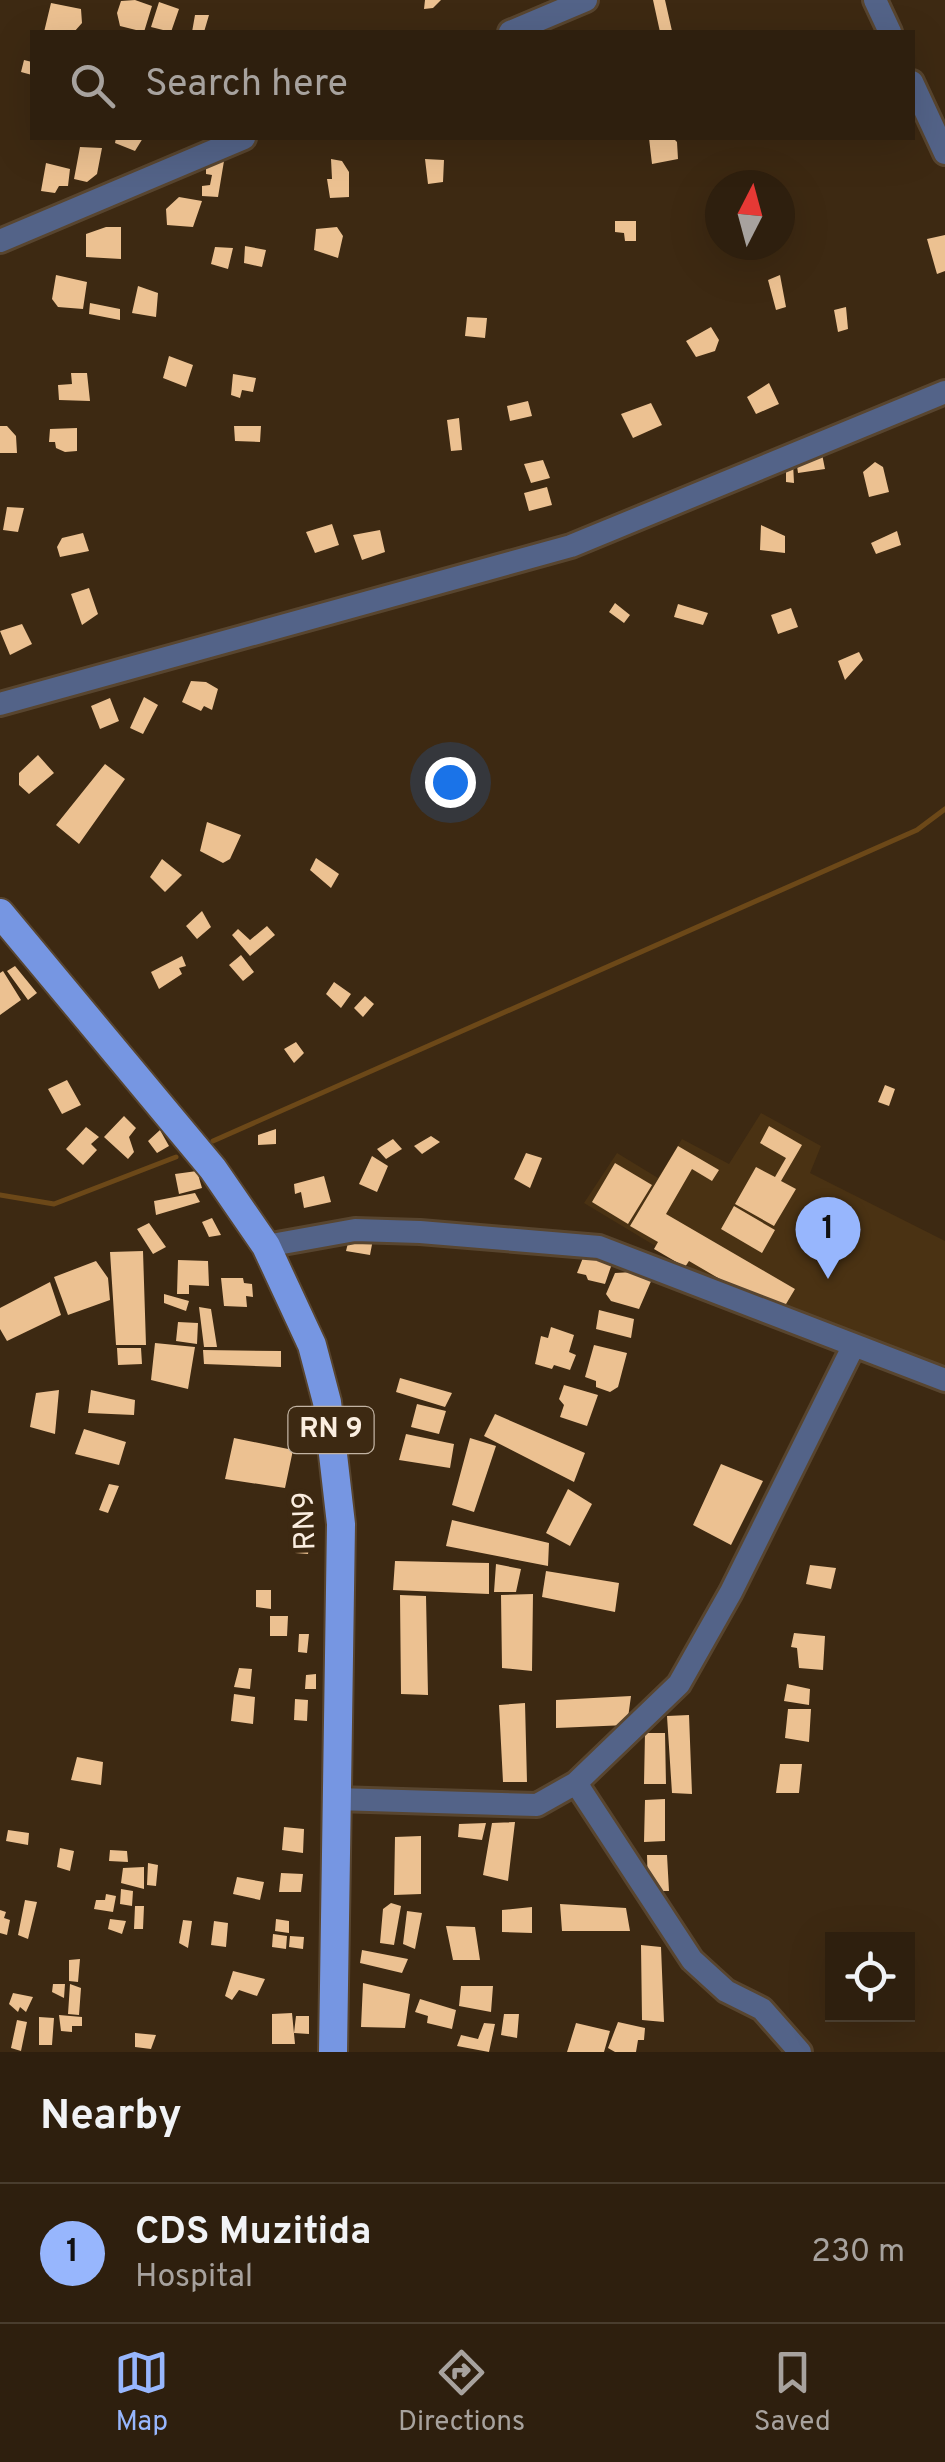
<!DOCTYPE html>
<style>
:root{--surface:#2e1f0e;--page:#362717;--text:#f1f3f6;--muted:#a7a29e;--line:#493d2e;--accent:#97b6fd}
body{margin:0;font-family:Overpass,sans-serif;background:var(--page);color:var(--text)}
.controls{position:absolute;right:30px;bottom:30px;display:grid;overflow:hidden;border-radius:0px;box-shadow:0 10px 40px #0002}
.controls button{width:90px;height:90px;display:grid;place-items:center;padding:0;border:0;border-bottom:2px solid var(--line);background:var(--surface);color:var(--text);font:50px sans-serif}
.compass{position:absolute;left:705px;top:170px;width:90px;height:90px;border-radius:50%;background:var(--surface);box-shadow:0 10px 40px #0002;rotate:6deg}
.you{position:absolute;left:450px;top:782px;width:35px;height:35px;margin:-25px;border:8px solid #fff;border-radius:50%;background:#1a73e8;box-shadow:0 0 0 15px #1a73e833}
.badge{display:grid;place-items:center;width:65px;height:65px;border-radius:50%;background:var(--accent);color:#111;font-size:32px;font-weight:700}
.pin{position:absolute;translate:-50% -82px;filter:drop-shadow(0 2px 5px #0008)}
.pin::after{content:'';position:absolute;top:52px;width:35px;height:30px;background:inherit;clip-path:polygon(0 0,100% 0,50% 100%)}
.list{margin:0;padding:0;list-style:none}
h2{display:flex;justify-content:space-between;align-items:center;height:130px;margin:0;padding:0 40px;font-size:42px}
h2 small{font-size:32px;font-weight:400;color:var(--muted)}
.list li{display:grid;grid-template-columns:65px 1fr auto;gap:30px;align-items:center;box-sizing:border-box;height:140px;padding:0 40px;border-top:2px solid var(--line)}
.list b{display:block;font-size:38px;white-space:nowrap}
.list p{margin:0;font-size:32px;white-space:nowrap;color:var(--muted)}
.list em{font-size:32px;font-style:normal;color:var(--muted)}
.icon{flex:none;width:55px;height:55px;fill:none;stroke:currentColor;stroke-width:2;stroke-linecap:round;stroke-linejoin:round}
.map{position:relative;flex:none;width:945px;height:2052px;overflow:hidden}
.search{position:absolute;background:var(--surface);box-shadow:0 10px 40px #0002;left:30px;right:30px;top:30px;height:110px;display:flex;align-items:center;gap:25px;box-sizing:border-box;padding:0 35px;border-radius:0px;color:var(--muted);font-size:38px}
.sheet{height:270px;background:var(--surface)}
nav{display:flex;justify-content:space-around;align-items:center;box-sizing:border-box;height:140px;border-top:2px solid var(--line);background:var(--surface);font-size:28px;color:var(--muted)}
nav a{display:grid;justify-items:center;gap:5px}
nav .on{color:var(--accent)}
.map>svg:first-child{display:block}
.built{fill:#4a3213}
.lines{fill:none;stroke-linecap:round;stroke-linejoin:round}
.stream{stroke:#6c4818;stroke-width:5}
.building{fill:#ecc191}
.minor-casing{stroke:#58452f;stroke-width:28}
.major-casing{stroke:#58452f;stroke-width:32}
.minor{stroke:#536388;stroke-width:22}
.major{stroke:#7696e2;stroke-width:28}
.labels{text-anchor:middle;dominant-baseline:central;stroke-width:10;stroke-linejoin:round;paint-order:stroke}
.shield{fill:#3d2912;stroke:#c2b3a2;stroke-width:2.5}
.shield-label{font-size:28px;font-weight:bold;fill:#fbeee0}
.street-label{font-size:30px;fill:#fbeee0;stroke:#3d2912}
</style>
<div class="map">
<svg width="945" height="2052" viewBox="0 0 945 2052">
<rect width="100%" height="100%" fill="#3d2912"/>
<path class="built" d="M 761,1113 L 821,1146 L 810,1173 L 945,1241 L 945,1395 L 775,1318 L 584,1203 L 617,1153 L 658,1178 L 682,1139 L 729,1164 Z"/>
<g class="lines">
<path class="stream" d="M 213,1141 L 917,830 L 945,809
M 0,1195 L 54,1204 L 176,1157"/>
</g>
<path class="building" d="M 135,0 L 152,6 L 144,32 L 120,26 L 117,13 L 121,1 Z
M 425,0 L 441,0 L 433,8 L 424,9 Z
M 653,0 L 665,0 L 672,31 L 660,32 Z
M 159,2 L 179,9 L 171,32 L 151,27 Z
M 51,3 L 81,9 L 82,23 L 74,32 L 44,32 Z
M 195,15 L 209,15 L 204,32 L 192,32 Z
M 24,60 L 32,62 L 32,75 L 21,72 Z
M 116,138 L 143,138 L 135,151 L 115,143 Z
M 649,138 L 673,138 L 677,142 L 678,159 L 652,164 Z
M 80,147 L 102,148 L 97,174 L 87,182 L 74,179 Z
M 331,159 L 342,161 L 349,172 L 349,197 L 330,198 L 327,179 L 332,179 Z
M 425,159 L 444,160 L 443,182 L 428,184 Z
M 224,161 L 218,197 L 202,196 L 202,186 L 210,185 L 212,175 L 206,174 L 206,164 Z
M 46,163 L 70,169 L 68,186 L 59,186 L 55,193 L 41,191 Z
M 179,197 L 202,201 L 193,227 L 167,225 L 166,209 Z
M 615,221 L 636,221 L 636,241 L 625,241 L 624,233 L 615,232 Z
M 106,227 L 121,227 L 121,259 L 86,257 L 86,234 Z
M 337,227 L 343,236 L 338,258 L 314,250 L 316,229 Z
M 945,235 L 945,271 L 937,274 L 927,239 Z
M 245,246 L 266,250 L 262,267 L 244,263 Z
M 215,247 L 233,248 L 228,269 L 211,264 Z
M 56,275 L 87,282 L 83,309 L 58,307 L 52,299 Z
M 780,275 L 786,307 L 776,310 L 768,280 Z
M 138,286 L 158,293 L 156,317 L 132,313 Z
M 90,303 L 120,309 L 120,320 L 89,314 Z
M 846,307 L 848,329 L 838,332 L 834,310 Z
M 467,317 L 487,318 L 485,338 L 465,336 Z
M 711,327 L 719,340 L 715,351 L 696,357 L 686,341 Z
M 169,356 L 193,365 L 186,387 L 163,378 Z
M 71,373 L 87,373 L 90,401 L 59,400 L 58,385 L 72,384 Z
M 233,374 L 256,378 L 253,392 L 242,390 L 240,398 L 231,395 Z
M 769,383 L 779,404 L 756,414 L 747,397 Z
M 528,401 L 532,416 L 510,421 L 507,406 Z
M 651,403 L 662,425 L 633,438 L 621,414 Z
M 459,418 L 462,450 L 451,451 L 447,420 Z
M 0,426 L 7,426 L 16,436 L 17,453 L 0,453 Z
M 234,426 L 261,426 L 260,442 L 235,441 Z
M 77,428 L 77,451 L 65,452 L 56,448 L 55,442 L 49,442 L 50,429 Z
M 821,449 L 825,469 L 798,473 L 796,459 Z
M 543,460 L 550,478 L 531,483 L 524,464 Z
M 875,462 L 883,467 L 889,492 L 869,497 L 863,472 Z
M 793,463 L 794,483 L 786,482 L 786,464 Z
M 547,487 L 552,505 L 529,511 L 524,493 Z
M 7,507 L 24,508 L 18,532 L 3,530 Z
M 332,524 L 339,545 L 315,553 L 306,532 Z
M 761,525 L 785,536 L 785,553 L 760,550 Z
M 380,530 L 385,552 L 362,560 L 353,535 Z
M 897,531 L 901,545 L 876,554 L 871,543 Z
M 83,533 L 89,551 L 60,557 L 57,547 L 62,538 Z
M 89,588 L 98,614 L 82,625 L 71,594 Z
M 615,603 L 630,615 L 624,623 L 609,612 Z
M 678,604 L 708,613 L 703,625 L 674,617 Z
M 791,608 L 798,627 L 778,634 L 771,615 Z
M 22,624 L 32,644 L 10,655 L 0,631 Z
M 859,652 L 863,660 L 845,680 L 838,661 Z
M 191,681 L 206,682 L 218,689 L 212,710 L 204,706 L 201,711 L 182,702 Z
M 144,697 L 158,705 L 143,734 L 130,728 Z
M 110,698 L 119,721 L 100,729 L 91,706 Z
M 38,755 L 54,773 L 29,794 L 19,785 L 19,773 Z
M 105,764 L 125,779 L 79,844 L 56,825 Z
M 207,822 L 241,835 L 230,859 L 223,863 L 200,851 Z
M 316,858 L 339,874 L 331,888 L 310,870 Z
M 162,859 L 182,875 L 165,892 L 150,877 Z
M 202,911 L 211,927 L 197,939 L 186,926 Z
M 267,926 L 275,935 L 250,956 L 232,935 L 238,929 L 250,940 Z
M 241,955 L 254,972 L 243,981 L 229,965 Z
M 182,956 L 186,966 L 179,968 L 182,974 L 159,989 L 151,972 Z
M 15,966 L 37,993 L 28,1000 L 7,971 Z
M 3,971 L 21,1000 L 0,1015 L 0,973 Z
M 334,982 L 351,994 L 341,1008 L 326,994 Z
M 365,996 L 374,1004 L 363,1017 L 354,1008 Z
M 296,1042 L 304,1053 L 294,1063 L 284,1049 Z
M 67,1080 L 81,1105 L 62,1114 L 48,1089 Z
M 885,1085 L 895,1089 L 889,1106 L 878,1102 Z
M 124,1116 L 136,1128 L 129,1137 L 134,1152 L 128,1159 L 104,1137 Z
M 769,1126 L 802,1145 L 781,1181 L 796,1189 L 774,1226 L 735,1204 L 756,1167 L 775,1177 L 786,1158 L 760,1143 Z
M 86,1127 L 99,1137 L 91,1144 L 97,1150 L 83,1165 L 66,1149 Z
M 276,1129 L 276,1144 L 258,1145 L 258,1135 Z
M 160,1130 L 169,1146 L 157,1153 L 148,1141 Z
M 431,1136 L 440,1142 L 422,1154 L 414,1146 Z
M 393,1139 L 402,1149 L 386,1159 L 377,1149 Z
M 678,1146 L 719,1170 L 712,1181 L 692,1169 L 666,1214 L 795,1289 L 780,1314 L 689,1261 L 685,1267 L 654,1249 L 658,1242 L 630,1226 Z
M 526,1153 L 542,1158 L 530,1188 L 514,1179 Z
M 372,1156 L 388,1166 L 377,1192 L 359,1184 Z
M 615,1163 L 652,1185 L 628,1224 L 592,1202 Z
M 197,1171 L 202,1188 L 179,1194 L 175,1174 Z
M 324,1176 L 331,1202 L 304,1208 L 301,1192 L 295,1194 L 294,1184 Z
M 195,1193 L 200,1202 L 156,1215 L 154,1201 Z
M 734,1206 L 775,1230 L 762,1253 L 721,1229 Z
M 212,1218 L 221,1235 L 209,1237 L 202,1222 Z
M 149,1223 L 166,1247 L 153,1254 L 137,1229 Z
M 374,1234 L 370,1255 L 346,1251 L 348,1243 L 342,1240 Z
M 586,1250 L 615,1255 L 605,1284 L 588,1280 L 586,1275 L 577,1273 Z
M 143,1251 L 146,1345 L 116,1345 L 110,1252 Z
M 178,1260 L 208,1261 L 209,1286 L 189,1285 L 189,1294 L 177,1294 Z
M 96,1261 L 108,1278 L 110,1300 L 68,1315 L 54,1277 Z
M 633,1272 L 652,1279 L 639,1309 L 611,1301 L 606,1294 L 615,1273 Z
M 221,1278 L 243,1278 L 244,1283 L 252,1284 L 253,1297 L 246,1296 L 247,1307 L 224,1306 Z
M 50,1282 L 61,1315 L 7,1341 L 0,1329 L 0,1308 Z
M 164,1294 L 189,1301 L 186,1311 L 164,1303 Z
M 199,1307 L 211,1309 L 217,1347 L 204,1347 Z
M 599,1310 L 634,1319 L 631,1338 L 596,1329 Z
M 178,1322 L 198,1323 L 197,1344 L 176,1341 Z
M 551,1327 L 574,1335 L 569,1352 L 576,1355 L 570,1370 L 554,1365 L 552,1369 L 535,1364 L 541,1336 L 548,1338 Z
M 155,1343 L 195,1347 L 188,1389 L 151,1380 Z
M 594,1345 L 627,1353 L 618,1387 L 610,1392 L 596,1387 L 596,1381 L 585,1377 Z
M 117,1348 L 141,1348 L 142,1364 L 118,1365 Z
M 203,1350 L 281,1351 L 281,1367 L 204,1364 Z
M 400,1378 L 452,1393 L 445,1407 L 396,1392 Z
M 564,1385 L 598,1395 L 587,1426 L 560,1417 L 564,1405 L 559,1399 Z
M 59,1390 L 55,1434 L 30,1427 L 36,1393 Z
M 91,1390 L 135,1400 L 134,1415 L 88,1413 Z
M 417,1404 L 446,1411 L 439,1434 L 411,1427 Z
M 495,1414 L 585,1453 L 574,1482 L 484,1436 Z
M 84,1429 L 126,1442 L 119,1465 L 75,1454 Z
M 406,1434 L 454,1444 L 450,1468 L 399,1460 Z
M 234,1438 L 293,1450 L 285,1488 L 225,1479 Z
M 470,1438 L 496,1446 L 474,1512 L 452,1505 Z
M 721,1464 L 763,1481 L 731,1545 L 693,1525 Z
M 109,1484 L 119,1486 L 108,1513 L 99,1510 Z
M 568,1489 L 592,1504 L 570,1546 L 546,1533 Z
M 452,1520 L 549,1543 L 548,1566 L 446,1546 Z
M 295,1528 L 312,1529 L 308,1554 L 295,1553 Z
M 395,1561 L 489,1563 L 489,1594 L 393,1590 Z
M 496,1564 L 521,1569 L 516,1592 L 494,1592 Z
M 810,1565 L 836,1568 L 831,1589 L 806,1584 Z
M 546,1571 L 619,1583 L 615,1612 L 542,1597 Z
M 256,1590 L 271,1590 L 271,1609 L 256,1607 Z
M 533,1594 L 532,1671 L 502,1668 L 501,1595 Z
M 400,1595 L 426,1596 L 428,1695 L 401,1694 Z
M 270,1616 L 288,1616 L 287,1636 L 270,1636 Z
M 794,1633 L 825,1636 L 823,1670 L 799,1668 L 797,1648 L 791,1647 Z
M 299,1634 L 309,1634 L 307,1653 L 298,1652 Z
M 239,1668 L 252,1669 L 250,1689 L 234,1687 Z
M 316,1674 L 316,1689 L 305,1689 L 306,1675 Z
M 787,1684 L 810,1689 L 809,1705 L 784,1701 Z
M 234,1694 L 255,1697 L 253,1724 L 231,1721 Z
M 631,1696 L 627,1725 L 556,1728 L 556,1700 Z
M 295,1699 L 308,1700 L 307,1721 L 294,1720 Z
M 525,1703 L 527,1782 L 503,1782 L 499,1705 Z
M 788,1709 L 811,1709 L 809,1742 L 785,1738 Z
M 689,1715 L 692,1794 L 672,1793 L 667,1716 Z
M 645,1733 L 665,1733 L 666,1784 L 644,1784 Z
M 77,1757 L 103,1762 L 101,1785 L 71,1780 Z
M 780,1764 L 802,1764 L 799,1793 L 776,1793 Z
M 665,1799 L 665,1841 L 644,1842 L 645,1800 Z
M 515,1822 L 508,1881 L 483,1875 L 492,1823 Z
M 486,1823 L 482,1840 L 458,1837 L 459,1824 Z
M 284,1827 L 304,1829 L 303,1853 L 282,1850 Z
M 8,1830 L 29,1833 L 28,1845 L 6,1841 Z
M 421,1836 L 421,1894 L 394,1895 L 395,1837 Z
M 60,1848 L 74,1851 L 70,1871 L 57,1867 Z
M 110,1850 L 127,1851 L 128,1862 L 109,1861 Z
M 647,1855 L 667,1855 L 669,1891 L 648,1891 Z
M 148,1863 L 158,1865 L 156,1886 L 147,1885 Z
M 144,1867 L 144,1889 L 121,1883 L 123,1868 Z
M 281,1873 L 303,1874 L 301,1892 L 279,1892 Z
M 237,1877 L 264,1882 L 260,1900 L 233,1894 Z
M 121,1889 L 133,1891 L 132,1906 L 120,1904 Z
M 106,1894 L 116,1896 L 113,1912 L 94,1909 L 96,1900 L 105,1900 Z
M 25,1900 L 37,1902 L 28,1939 L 18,1935 Z
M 391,1903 L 401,1906 L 394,1945 L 380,1943 L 383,1909 Z
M 560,1904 L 626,1908 L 630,1931 L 562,1931 Z
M 135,1906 L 144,1906 L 143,1929 L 134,1929 Z
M 532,1907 L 532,1933 L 502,1932 L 502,1910 Z
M 0,1910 L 6,1912 L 4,1918 L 10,1920 L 7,1935 L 0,1933 Z
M 407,1911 L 422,1913 L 415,1949 L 403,1944 Z
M 110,1919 L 126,1921 L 122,1934 L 108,1929 Z
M 276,1919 L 289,1921 L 289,1933 L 275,1931 Z
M 183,1920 L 192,1921 L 188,1948 L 179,1943 Z
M 214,1921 L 228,1923 L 226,1947 L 211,1945 Z
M 446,1926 L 475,1927 L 480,1960 L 453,1960 Z
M 273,1934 L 287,1936 L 286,1949 L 272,1947 Z
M 290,1936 L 304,1937 L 303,1949 L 289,1947 Z
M 641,1945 L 661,1947 L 664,2022 L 642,2020 Z
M 362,1950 L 408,1959 L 402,1973 L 360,1963 Z
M 80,1959 L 78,1982 L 69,1981 L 69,1960 Z
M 233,1971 L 265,1979 L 257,1996 L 239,1990 L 232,2000 L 225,1996 Z
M 363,1983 L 410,1994 L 405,2028 L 361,2027 Z
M 53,1984 L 65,1984 L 64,1998 L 52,1992 Z
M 70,1984 L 81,1988 L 79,2015 L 68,2014 Z
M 461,1986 L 493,1986 L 491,2012 L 459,2006 Z
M 13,1993 L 33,1997 L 26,2012 L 20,2007 L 18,2012 L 9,2004 Z
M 420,1999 L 456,2010 L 452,2029 L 427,2023 L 428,2016 L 415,2012 Z
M 292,2013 L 295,2044 L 272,2044 L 272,2014 Z
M 504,2014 L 519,2014 L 517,2038 L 501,2035 Z
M 59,2015 L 82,2017 L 82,2026 L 72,2026 L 72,2032 L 61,2031 Z
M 296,2016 L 309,2016 L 309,2034 L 294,2033 Z
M 39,2017 L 54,2018 L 52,2045 L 39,2045 Z
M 17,2020 L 27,2022 L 21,2051 L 11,2048 Z
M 618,2022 L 645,2028 L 644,2040 L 638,2040 L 636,2052 L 615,2052 L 608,2048 Z
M 484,2023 L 495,2024 L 489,2052 L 457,2046 L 461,2035 L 478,2039 Z
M 576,2023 L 610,2031 L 604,2052 L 567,2052 Z
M 135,2033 L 156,2035 L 151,2049 L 135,2047 Z"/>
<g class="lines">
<defs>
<path id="minor" d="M 875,0 L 890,32
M 510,32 L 586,0
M 912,82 L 945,153
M 0,241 L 244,138
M 0,704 L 571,546 L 945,392
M 266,1246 L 355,1230 L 420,1232 L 599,1247 L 945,1380
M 576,1783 L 692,1960 L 726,1991 L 762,2009 L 800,2052
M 336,1799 L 537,1805 L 576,1783 L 679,1684 L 731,1592 L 853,1347"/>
<path id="major" d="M 0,913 L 213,1169 L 266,1246 L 312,1345 L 327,1402 L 341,1524 L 333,2052"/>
</defs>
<use href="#minor" class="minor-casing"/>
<use href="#major" class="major-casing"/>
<use href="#minor" class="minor"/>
<use href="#major" class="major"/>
</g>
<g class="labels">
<rect class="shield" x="288.5" y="1407" width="85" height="46" rx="8"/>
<g class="shield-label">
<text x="331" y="1430">RN 9</text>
</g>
<g class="street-label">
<text transform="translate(306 1521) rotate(-92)">RN9</text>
</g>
</g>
</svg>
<div class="controls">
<button><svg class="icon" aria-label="locate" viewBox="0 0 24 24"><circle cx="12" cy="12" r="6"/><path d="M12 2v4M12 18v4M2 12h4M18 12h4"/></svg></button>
</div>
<svg class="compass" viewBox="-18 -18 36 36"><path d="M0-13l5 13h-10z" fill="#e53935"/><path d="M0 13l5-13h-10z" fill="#a7a29e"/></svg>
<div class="you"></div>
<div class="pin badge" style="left:828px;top:1279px">1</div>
<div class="search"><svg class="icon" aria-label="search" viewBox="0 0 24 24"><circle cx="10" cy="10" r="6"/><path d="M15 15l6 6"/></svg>Search here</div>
</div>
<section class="sheet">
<h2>Nearby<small></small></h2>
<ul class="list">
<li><span class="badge">1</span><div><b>CDS Muzitida</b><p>Hospital</p></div><em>230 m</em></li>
</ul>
</section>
<nav>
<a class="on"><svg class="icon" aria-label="map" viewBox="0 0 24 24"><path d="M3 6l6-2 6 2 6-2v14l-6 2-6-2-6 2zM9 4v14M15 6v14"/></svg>Map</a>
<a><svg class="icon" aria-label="directions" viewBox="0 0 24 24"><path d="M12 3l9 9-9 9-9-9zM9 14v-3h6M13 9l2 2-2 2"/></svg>Directions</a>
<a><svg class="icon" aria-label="saved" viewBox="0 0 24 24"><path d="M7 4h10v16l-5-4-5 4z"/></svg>Saved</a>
</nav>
